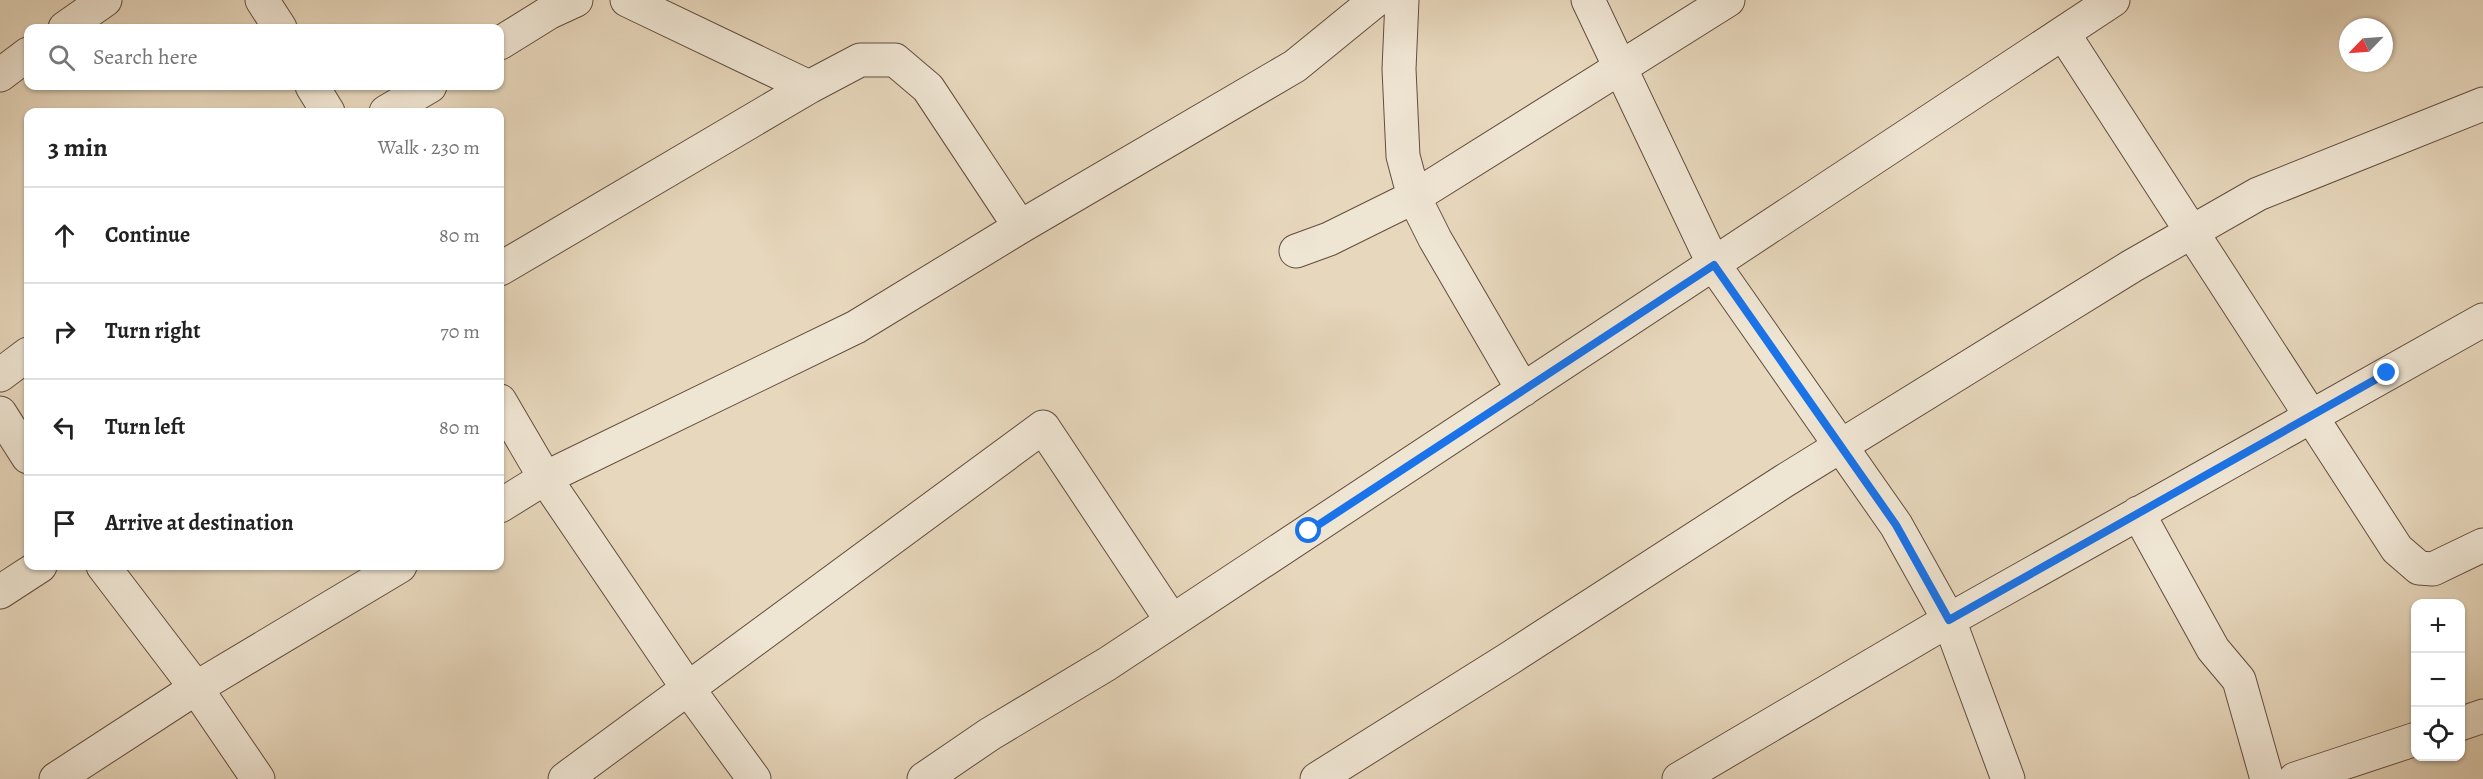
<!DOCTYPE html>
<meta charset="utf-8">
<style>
:root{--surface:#fff;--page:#f2f2f2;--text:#222;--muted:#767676;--line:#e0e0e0}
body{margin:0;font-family:Alegreya,serif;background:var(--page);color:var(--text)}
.controls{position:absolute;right:18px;bottom:18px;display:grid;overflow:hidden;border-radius:12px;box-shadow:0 2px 4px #0004}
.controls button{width:54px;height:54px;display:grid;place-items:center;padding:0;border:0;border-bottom:2px solid var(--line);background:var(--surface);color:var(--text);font:30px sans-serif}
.compass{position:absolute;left:2339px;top:18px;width:54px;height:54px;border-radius:50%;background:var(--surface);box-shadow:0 2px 4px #0004;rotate:245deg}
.stop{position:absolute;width:18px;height:18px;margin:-14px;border:4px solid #1a73e8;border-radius:50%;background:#fff}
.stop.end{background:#1a73e8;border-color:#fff;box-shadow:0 2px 6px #0008}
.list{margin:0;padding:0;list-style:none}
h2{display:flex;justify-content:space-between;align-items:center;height:78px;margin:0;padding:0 24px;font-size:26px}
h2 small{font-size:20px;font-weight:400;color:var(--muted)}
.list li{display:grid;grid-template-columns:39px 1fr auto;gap:18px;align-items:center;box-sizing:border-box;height:96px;padding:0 24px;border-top:2px solid var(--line)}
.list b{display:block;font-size:22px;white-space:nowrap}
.list em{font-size:20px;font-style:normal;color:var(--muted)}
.icon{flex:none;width:33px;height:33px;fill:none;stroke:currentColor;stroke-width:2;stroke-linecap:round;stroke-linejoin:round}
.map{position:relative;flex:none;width:2483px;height:779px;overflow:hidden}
.search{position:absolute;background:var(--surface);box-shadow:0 2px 4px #0004;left:24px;top:24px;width:480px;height:66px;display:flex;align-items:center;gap:15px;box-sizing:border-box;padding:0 21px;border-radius:12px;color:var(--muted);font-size:22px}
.panel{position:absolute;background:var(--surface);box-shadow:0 2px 4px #0004;left:24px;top:108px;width:480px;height:462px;border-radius:12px}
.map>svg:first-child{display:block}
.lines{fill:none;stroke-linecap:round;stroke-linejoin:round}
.minor-casing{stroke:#624d3f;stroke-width:35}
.minor{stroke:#efe5d3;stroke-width:33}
.route{stroke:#1a73e8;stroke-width:8}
</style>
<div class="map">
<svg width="2483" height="779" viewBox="0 0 2483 779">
<rect width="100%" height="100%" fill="#e7d7bc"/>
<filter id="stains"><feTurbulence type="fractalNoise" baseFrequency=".00333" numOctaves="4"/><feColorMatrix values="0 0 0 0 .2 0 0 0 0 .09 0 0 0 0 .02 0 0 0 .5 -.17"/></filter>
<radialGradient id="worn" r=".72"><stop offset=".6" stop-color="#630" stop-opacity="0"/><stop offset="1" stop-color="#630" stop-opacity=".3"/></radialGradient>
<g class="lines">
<defs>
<path id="minor" d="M 262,0 L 280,28
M 627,0 L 809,87
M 1402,0 L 1399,69 L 1403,156 L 1414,197 L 1435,239 L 1523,390
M 1588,0 L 1714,265 L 1896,525 L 1949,620 L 2008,779
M 65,28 L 105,0
M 2063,33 L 2397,549 L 2419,568 L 2433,569 L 2483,545
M 500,43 L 550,12 L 576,0
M 0,75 L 28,54
M 312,86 L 328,112
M 386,112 L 430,86
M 1296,251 L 1329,239 L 1414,197 L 1728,0
M 500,269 L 809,87 L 860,60 L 895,60 L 928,88 L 1020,227
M 0,375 L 28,354
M 500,401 L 545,478 L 689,690 L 754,779
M 0,413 L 28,457
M 500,506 L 545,478 L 856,327 L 1020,227 L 1295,66 L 1376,0
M 2138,513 L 2213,649 L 2239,680 L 2267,779
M 103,566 L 196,688 L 258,779
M 0,592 L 40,566
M 2460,724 L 2483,716
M 56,779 L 196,688 L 400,566
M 565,779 L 1043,427 L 1172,621
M 924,779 L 990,734 L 1107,664 L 2113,0
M 1317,779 L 1510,658 L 1784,481 L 2132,266 L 2258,194 L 2483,104
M 1679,779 L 1949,620 L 2483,320
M 2295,779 L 2416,739"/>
</defs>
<use href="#minor" class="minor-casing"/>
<use href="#minor" class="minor"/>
</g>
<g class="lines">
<path class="route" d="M 1309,531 L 1714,265 L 1896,525 L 1949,620 L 2387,373"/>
</g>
<rect width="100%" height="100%" filter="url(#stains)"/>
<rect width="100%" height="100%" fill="url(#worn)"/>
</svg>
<div class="controls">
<button>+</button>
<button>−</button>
<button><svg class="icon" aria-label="locate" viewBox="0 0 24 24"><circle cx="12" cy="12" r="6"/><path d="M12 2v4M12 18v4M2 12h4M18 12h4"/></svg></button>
</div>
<svg class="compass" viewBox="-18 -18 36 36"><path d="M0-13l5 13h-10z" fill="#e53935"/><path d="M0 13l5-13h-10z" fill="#767676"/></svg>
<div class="stop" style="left:1309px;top:531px"></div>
<div class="stop end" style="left:2387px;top:373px"></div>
<div class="search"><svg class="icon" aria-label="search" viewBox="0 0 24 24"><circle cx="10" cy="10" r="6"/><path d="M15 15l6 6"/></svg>Search here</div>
<section class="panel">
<h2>3 min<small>Walk · 230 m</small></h2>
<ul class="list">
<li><svg class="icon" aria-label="ahead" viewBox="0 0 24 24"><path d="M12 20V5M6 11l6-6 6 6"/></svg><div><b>Continue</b></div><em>80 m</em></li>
<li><svg class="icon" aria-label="right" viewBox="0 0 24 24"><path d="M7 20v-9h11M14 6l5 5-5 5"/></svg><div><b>Turn right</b></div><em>70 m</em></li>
<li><svg class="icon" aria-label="left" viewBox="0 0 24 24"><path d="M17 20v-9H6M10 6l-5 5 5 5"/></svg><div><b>Turn left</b></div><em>80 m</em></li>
<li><svg class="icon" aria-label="arrive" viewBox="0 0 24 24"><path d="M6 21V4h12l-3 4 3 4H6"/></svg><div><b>Arrive at destination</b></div></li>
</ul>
</section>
</div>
